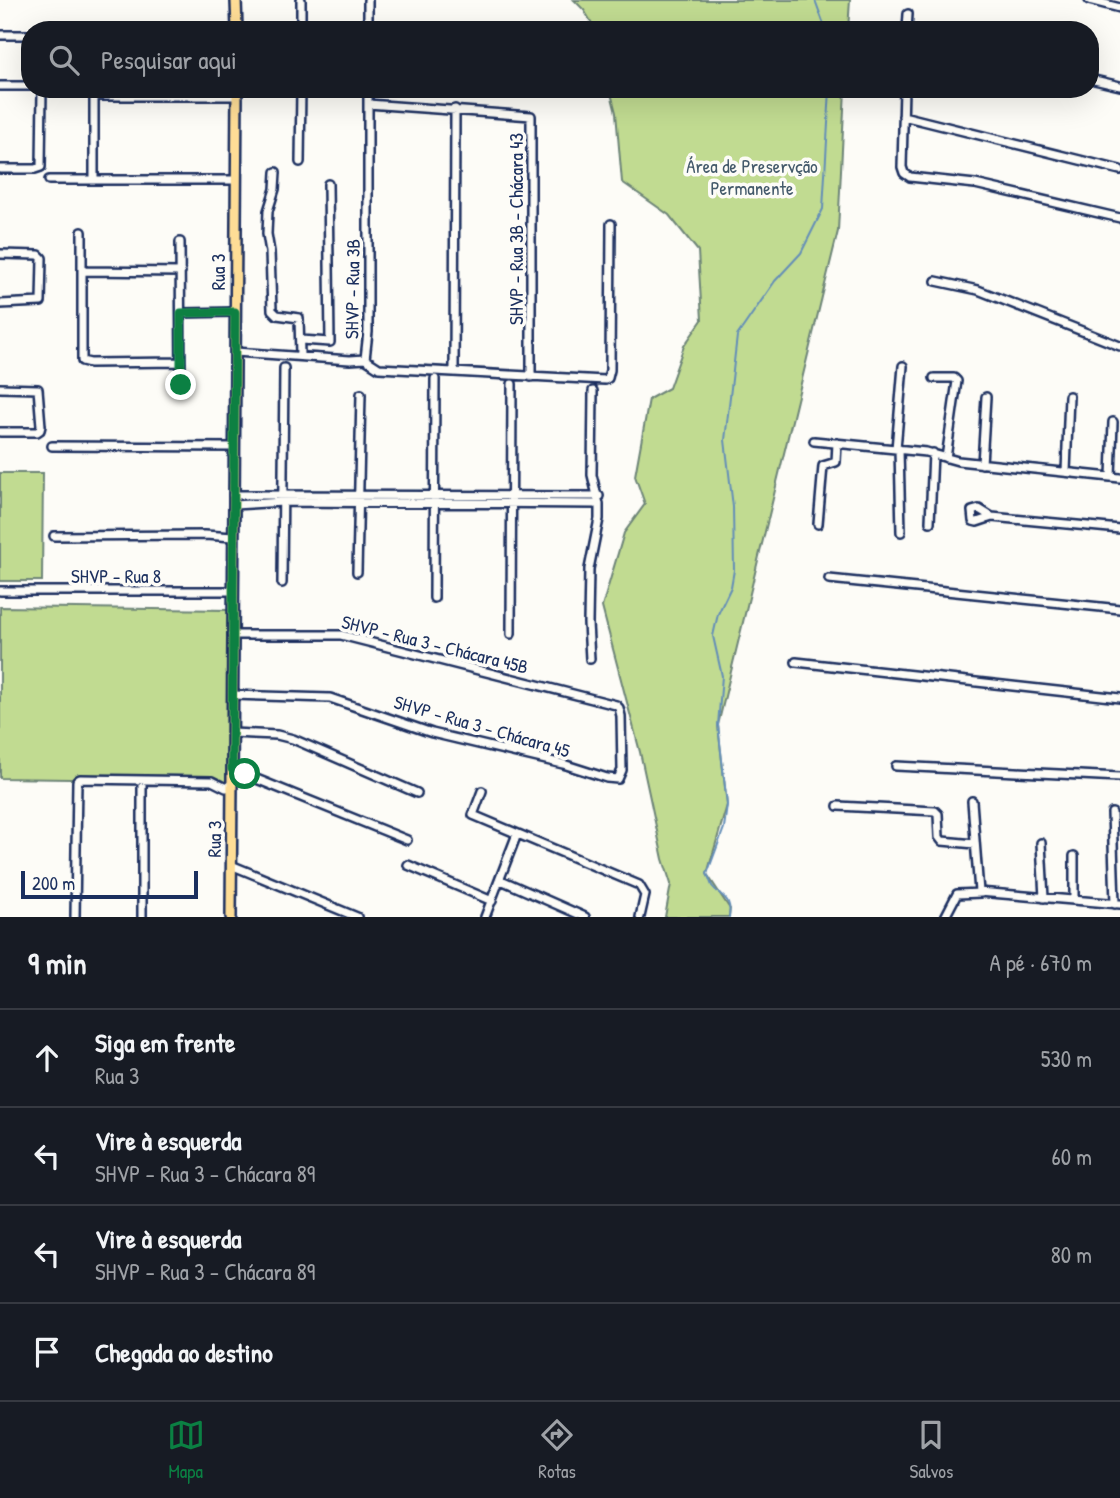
<!DOCTYPE html>
<html lang="pt">
<meta charset="utf-8">
<style>
:root{--surface:#171b24;--page:#20242c;--text:#f1f3f6;--muted:#9ea1a6;--line:#363941;--accent:#0b8043}
body{margin:0;font-family:"Patrick Hand",sans-serif;background:var(--page);color:var(--text)}
.scale{position:absolute;left:21px;bottom:18px;width:177px;box-sizing:border-box;padding-left:7px;border:4px solid #1b2f5e;border-top:0;font-size:19px;line-height:24px;white-space:nowrap;color:#1b2f5e;-webkit-text-stroke:5px #fdfcf7;paint-order:stroke}
.stop{position:absolute;width:21px;height:21px;margin:-16px;border:5px solid #0b8043;border-radius:50%;background:#fff}
.stop.end{background:#0b8043;border-color:#fff;box-shadow:0 2px 7px #0008}
.list{margin:0;padding:0;list-style:none}
h2{display:flex;justify-content:space-between;align-items:center;height:91px;margin:0;padding:0 28px;font-size:30px}
h2 small{font-size:23px;font-weight:400;color:var(--muted)}
.list li{display:grid;grid-template-columns:46px 1fr auto;gap:21px;align-items:center;box-sizing:border-box;height:98px;padding:0 28px;border-top:2px solid var(--line)}
.list b{display:block;font-size:26px;white-space:nowrap}
.list p{margin:0;font-size:23px;white-space:nowrap;color:var(--muted)}
.list em{font-size:23px;font-style:normal;color:var(--muted)}
.icon{flex:none;width:38px;height:38px;fill:none;stroke:currentColor;stroke-width:2;stroke-linecap:round;stroke-linejoin:round}
.map{position:relative;flex:none;width:1120px;height:917px;overflow:hidden}
.search{position:absolute;background:var(--surface);box-shadow:0 7px 28px #0002;left:21px;right:21px;top:21px;height:77px;display:flex;align-items:center;gap:18px;box-sizing:border-box;padding:0 24px;border-radius:28px;color:var(--muted);font-size:26px}
.sheet{height:483px;background:var(--surface)}
nav{display:flex;justify-content:space-around;align-items:center;box-sizing:border-box;height:98px;border-top:2px solid var(--line);background:var(--surface);font-size:19px;color:var(--muted)}
nav a{display:grid;justify-items:center;gap:4px}
nav .on{color:var(--accent)}
.map>svg:first-child{display:block}
.green{fill:#c1db91;stroke:#6e8578;stroke-width:2}
.lines{fill:none;stroke-linecap:round;stroke-linejoin:round}
.stream{stroke:#648eb8;stroke-width:2}
.minor-casing{stroke:#1b2f5e;stroke-width:12}
.major-casing{stroke:#1b2f5e;stroke-width:14}
.minor{stroke:#fdfcf7;stroke-width:7}
.major{stroke:#fedd96;stroke-width:9}
.route{stroke:#0b8043;stroke-width:9}
.labels{text-anchor:middle;dominant-baseline:central;stroke-width:7;stroke-linejoin:round;paint-order:stroke}
.park-label{font-size:19px;fill:#445a6b;stroke:#fdfcf7}
.street-label{font-size:19px;fill:#1b2f5e;stroke:#fdfcf7}
</style>
<div class="map">
<svg width="1120" height="917" viewBox="0 0 1120 917">
<rect width="100%" height="100%" fill="#fdfcf7"/>
<filter id="ink" filterUnits="userSpaceOnUse"><feTurbulence type="fractalNoise" baseFrequency=".0143" numOctaves="2"/><feDisplacementMap in="SourceGraphic" scale="14" xChannelSelector="R" yChannelSelector="G"/><feConvolveMatrix kernelMatrix="1 2 1 2 8 2 1 2 1" color-interpolation-filters="sRGB"/></filter>
<g filter="url(#ink)">
<path class="green" d="M 574,0 L 850,0 L 848,30 L 596,30 L 584,10 Z
M 610,89 L 845,89 L 838,231 L 718,725 L 727,805 L 707,874 L 730,909 L 729,917 L 665,917 L 671,884 L 663,859 L 640,752 L 602,607 L 624,533 L 645,504 L 635,476 L 649,399 L 669,388 L 684,346 L 702,320 L 698,251 L 669,215 L 622,182 L 616,113 Z
M 0,473 L 43,473 L 42,581 L 0,581 Z
M 0,607 L 228,610 L 226,788 L 212,781 L 0,778 Z"/>
<g class="lines">
<path class="stream" d="M 815,0 L 826,30
M 729,917 C 732,896 722,899 712,886 C 712,886 708,875 707,874 L 724,828 L 727,805 L 718,725 L 722,676 L 713,636 L 718,614 L 731,587 L 734,570 L 733,507 L 725,440 L 737,336 L 775,281 L 801,253 L 823,209 L 830,89"/>
<defs>
<path id="minor" d="M 1089,0 L 1120,8
M 301,30 L 301,0
M 368,30 L 368,0
M 907,30 L 908,14
M 0,35 L 30,35
M 1090,79 L 1120,86
M 0,86 L 30,86
M 904,89 L 902,167 L 904,173 L 910,177 L 975,184 L 1120,218
M 368,104 L 531,116 L 531,377
M 903,116 L 1120,170
M 300,162 L 301,89
M 0,169 L 35,169 L 41,167 L 42,89
M 276,172 L 275,189 L 268,211 L 267,234 L 270,252 L 272,310 L 277,315 L 299,318 L 300,355
M 94,179 L 94,96 L 237,96
M 49,180 L 235,180
M 82,232 L 82,361 L 90,363 L 181,362
M 180,242 L 181,385
M 0,254 L 39,255 L 42,258 L 41,302 L 0,304
M 82,271 L 181,272
M 936,281 L 978,290 L 1120,346
M 181,313 L 235,312
M 301,340 L 330,342 L 328,184
M 235,352 L 350,360 L 365,359 L 368,332 L 368,89
M 365,359 L 379,368 L 605,380 L 608,378 L 610,370 L 611,224
M 454,372 L 455,109
M 934,378 L 954,378 L 957,381 L 946,458
M 0,388 L 38,389 L 41,426 L 40,430 L 37,432 L 0,432
M 814,441 L 926,452 L 958,461 L 1120,478
M 52,446 L 233,447
M 896,449 L 903,366
M 899,449 L 901,532
M 982,464 L 986,397
M 1066,472 L 1069,396
M 1111,477 L 1113,422
M 233,495 L 599,496
M 234,505 L 283,502 L 599,504
M 992,517 L 979,509 L 972,511 L 973,521 L 977,522 L 992,517 L 1120,529
M 930,522 L 933,453
M 818,524 L 823,466 L 836,462 L 837,443
M 54,536 L 205,535 L 233,537
M 357,572 L 361,394
M 829,579 L 1120,609
M 282,583 L 284,368
M 0,591 L 233,591
M 434,598 L 435,379
M 511,634 L 512,384
M 232,635 L 341,635 L 616,705 L 619,708 L 621,716 L 622,770 L 618,779 L 607,778 L 563,764 L 432,733 L 330,698 L 233,695
M 590,659 L 588,623 L 589,569 L 599,519 L 599,504 L 592,475 L 593,391
M 796,662 L 1120,698
M 232,733 L 277,735 L 293,739 L 417,793
M 896,766 L 1120,777
M 232,769 L 407,840
M 482,791 L 473,815 L 639,885 L 645,895 L 640,917
M 972,801 L 979,892 L 1120,904
M 838,806 L 935,811 L 938,814 L 939,837 L 942,841 L 975,844
M 1112,813 L 1115,904
M 1041,843 L 1044,898
M 231,865 L 357,917
M 408,865 L 492,901
M 501,880 L 585,917
M 1074,900 L 1074,856
M 75,917 L 77,781 L 80,779 L 212,781 L 226,788 L 232,783
M 142,917 L 142,780
M 485,917 L 517,834
M 945,917 L 957,894 L 981,893"/>
<path id="major" d="M 236,0 L 237,30
M 231,917 L 237,89"/>
</defs>
<use href="#minor" class="minor-casing"/>
<use href="#major" class="major-casing"/>
<use href="#minor" class="minor"/>
<use href="#major" class="major"/>
</g>
</g>
<g class="lines" filter="url(#ink)">
<path class="route" d="M 181,385 L 181,313 L 235,312 L 232,769 L 245,774"/>
</g>
<g class="labels">
<g class="park-label">
<text x="752" y="166">Área de Preservção<tspan x="752" dy="22">Permanente</tspan></text>
</g>
<g class="street-label">
<text transform="translate(516 229) rotate(-90)">SHVP - Rua 3B - Chácara 43</text>
<text transform="translate(218 272) rotate(-90)">Rua 3</text>
<text transform="translate(352 289) rotate(-89)">SHVP - Rua 3B</text>
<text x="116" y="576">SHVP - Rua 8</text>
<text transform="translate(435 644) rotate(14)">SHVP - Rua 3 - Chácara 45B</text>
<text transform="translate(482 726) rotate(16)">SHVP - Rua 3 - Chácara 45</text>
<text transform="translate(214 839) rotate(-89)">Rua 3</text>
</g>
</g>
</svg>
<div class="scale">200 m</div>
<div class="stop" style="left:245px;top:774px"></div>
<div class="stop end" style="left:181px;top:385px"></div>
<div class="search"><svg class="icon" aria-label="search" viewBox="0 0 24 24"><circle cx="10" cy="10" r="6"/><path d="M15 15l6 6"/></svg>Pesquisar aqui</div>
</div>
<section class="sheet">
<h2>9 min<small>A pé · 670 m</small></h2>
<ul class="list">
<li><svg class="icon" aria-label="ahead" viewBox="0 0 24 24"><path d="M12 20V5M6 11l6-6 6 6"/></svg><div><b>Siga em frente</b><p>Rua 3</p></div><em>530 m</em></li>
<li><svg class="icon" aria-label="left" viewBox="0 0 24 24"><path d="M17 20v-9H6M10 6l-5 5 5 5"/></svg><div><b>Vire à esquerda</b><p>SHVP - Rua 3 - Chácara 89</p></div><em>60 m</em></li>
<li><svg class="icon" aria-label="left" viewBox="0 0 24 24"><path d="M17 20v-9H6M10 6l-5 5 5 5"/></svg><div><b>Vire à esquerda</b><p>SHVP - Rua 3 - Chácara 89</p></div><em>80 m</em></li>
<li><svg class="icon" aria-label="arrive" viewBox="0 0 24 24"><path d="M6 21V4h12l-3 4 3 4H6"/></svg><div><b>Chegada ao destino</b></div></li>
</ul>
</section>
<nav>
<a class="on"><svg class="icon" aria-label="map" viewBox="0 0 24 24"><path d="M3 6l6-2 6 2 6-2v14l-6 2-6-2-6 2zM9 4v14M15 6v14"/></svg>Mapa</a>
<a><svg class="icon" aria-label="directions" viewBox="0 0 24 24"><path d="M12 3l9 9-9 9-9-9zM9 14v-3h6M13 9l2 2-2 2"/></svg>Rotas</a>
<a><svg class="icon" aria-label="saved" viewBox="0 0 24 24"><path d="M7 4h10v16l-5-4-5 4z"/></svg>Salvos</a>
</nav>
